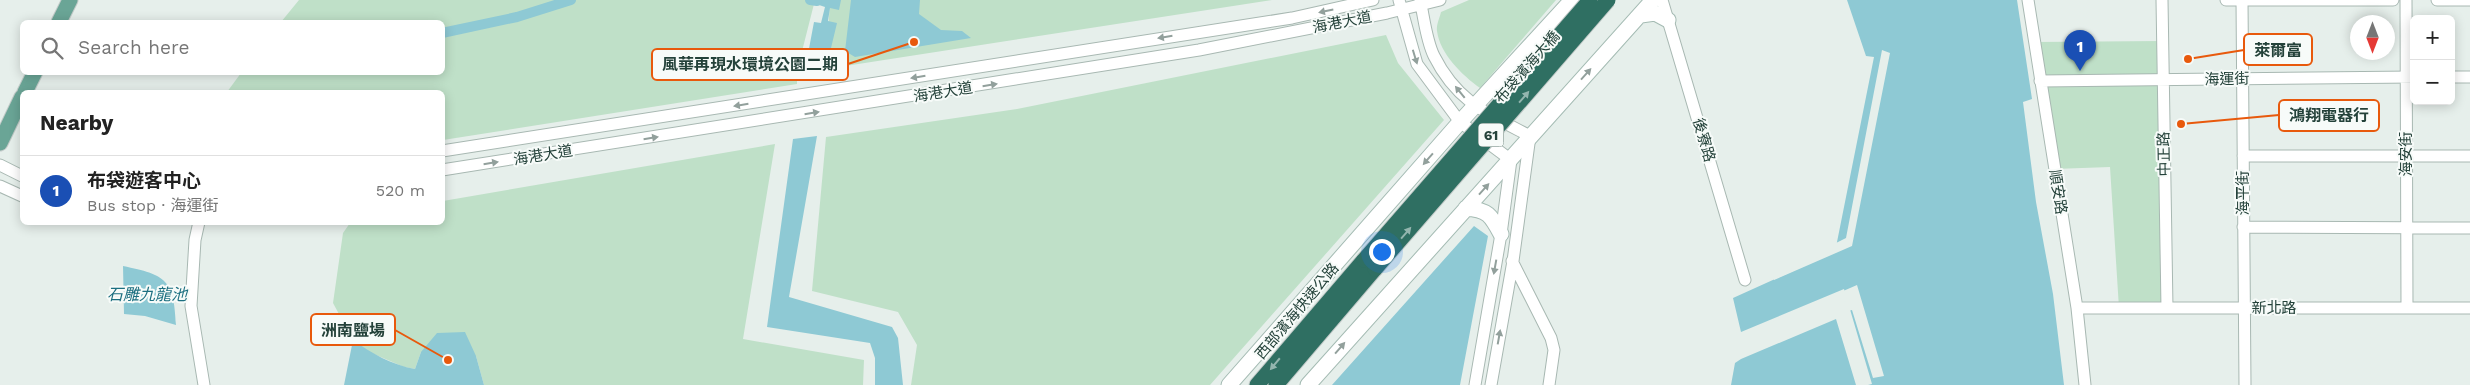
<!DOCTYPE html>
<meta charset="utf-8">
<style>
:root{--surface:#fff;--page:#f6f6f6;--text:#222;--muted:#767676;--line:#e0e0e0;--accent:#804e3d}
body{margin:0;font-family:"Work Sans","Noto Sans TC",sans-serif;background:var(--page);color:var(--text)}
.controls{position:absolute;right:15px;top:15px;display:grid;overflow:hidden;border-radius:8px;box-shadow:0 2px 12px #0003}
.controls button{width:45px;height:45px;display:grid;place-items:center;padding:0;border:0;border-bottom:1px solid var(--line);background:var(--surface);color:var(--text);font:25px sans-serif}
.compass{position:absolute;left:2350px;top:15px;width:45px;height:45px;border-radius:50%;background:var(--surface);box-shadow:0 2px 12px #0003;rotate:180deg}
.you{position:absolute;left:1381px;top:251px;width:18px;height:18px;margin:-12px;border:4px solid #fff;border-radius:50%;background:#1a73e8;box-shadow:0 0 0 8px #1a73e833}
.badge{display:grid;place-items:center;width:32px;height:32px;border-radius:50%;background:var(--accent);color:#fff;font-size:16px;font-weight:700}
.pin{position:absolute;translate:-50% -41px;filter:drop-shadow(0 1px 2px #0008)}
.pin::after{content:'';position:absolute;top:26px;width:18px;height:15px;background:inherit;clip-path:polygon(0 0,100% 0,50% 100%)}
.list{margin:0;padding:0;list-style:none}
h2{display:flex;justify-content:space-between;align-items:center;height:65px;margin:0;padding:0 20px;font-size:21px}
h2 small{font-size:16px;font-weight:400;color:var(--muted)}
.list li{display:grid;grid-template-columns:32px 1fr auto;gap:15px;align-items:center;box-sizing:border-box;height:70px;padding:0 20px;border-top:1px solid var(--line)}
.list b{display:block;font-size:19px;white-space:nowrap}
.list p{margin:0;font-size:16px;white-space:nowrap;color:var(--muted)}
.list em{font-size:16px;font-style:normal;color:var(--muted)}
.icon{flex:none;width:28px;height:28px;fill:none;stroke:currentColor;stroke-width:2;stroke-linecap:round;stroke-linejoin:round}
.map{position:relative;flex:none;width:2470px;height:385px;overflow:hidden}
.search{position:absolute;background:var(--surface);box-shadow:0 2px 12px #0003;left:20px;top:20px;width:425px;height:55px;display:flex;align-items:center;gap:12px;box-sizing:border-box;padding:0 18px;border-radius:8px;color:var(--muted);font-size:19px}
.panel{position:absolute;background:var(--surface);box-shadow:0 2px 12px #0003;left:20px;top:90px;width:425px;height:135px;border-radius:8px}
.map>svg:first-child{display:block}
.green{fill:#bfe0c8}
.water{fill:#8ec9d4}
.pier{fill:#e6efeb}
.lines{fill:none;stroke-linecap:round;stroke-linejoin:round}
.canal{stroke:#8ec9d4;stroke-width:10}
.street-casing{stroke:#a8b8b2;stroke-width:13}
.secondary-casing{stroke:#a4bbb3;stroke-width:17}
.primary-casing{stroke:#c2cac8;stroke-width:17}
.highway-casing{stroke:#c2cac8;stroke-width:17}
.street{stroke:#fff;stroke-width:11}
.secondary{stroke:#fff;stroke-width:15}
.primary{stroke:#6aa596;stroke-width:15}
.highway{stroke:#2f6f62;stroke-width:15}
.highway-bridge-casing{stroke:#c2cac8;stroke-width:17;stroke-linecap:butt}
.highway-bridge{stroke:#2f6f62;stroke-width:15}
.oneway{fill:#92a09c}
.oneway2{fill:#93b5ae}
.labels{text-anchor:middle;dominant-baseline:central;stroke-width:4;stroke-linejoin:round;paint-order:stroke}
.shield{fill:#f7fbf9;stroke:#637a73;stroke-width:1}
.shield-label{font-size:14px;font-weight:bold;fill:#24423a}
.street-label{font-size:15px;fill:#24423a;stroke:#f7fbf9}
.water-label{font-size:16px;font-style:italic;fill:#1c6f80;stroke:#f7fbf9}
.leader{fill:none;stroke:#e8590c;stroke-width:2}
.callout-dot{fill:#e8590c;stroke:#f7fbf9;stroke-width:2}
.callout{fill:#f7fbf9;stroke:#e8590c;stroke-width:2}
.callout-label{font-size:16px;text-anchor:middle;font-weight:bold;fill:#24423a}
</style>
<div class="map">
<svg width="2470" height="385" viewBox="0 0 2470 385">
<rect width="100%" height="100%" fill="#e6efeb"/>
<path class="green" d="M 299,0 L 815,0 L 797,71 L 797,84 L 443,140 L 442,92 L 227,92 L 241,73 L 442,72 L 442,22 L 281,22 Z
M 830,0 L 1272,0 L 826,69 Z
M 1469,0 L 1556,0 L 1480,88 C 1462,75 1440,54 1437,31 C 1436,25 1440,17 1441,12 Z
M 1386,35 L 1398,63 L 1444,120 L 1210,385 L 911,385 L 917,345 L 898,312 L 812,291 L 826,137 L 1017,109 Z
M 2162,41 L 2167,308 L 2119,308 L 2110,167 L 2054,169 L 2034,42 Z
M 775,144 L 743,339 L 864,360 L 863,385 L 484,385 L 476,356 L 421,352 L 415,369 L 404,367 L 369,352 L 353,340 L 333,303 L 343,233 L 350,223 L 442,222 L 443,201 Z"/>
<path class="water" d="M 817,0 L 841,0 L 839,10 L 830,8 L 828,21 L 837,23 L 826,69 L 805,70 L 814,22 L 821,23 L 825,7 L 816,4 Z
M 851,0 L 920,0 L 919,14 L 941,30 L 962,31 L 971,38 L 855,57 L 845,51 Z
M 1847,0 L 2017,0 L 2032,99 L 2023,102 L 2036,202 L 2053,294 L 2064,385 L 1868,385 L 1872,384 L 1844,289 L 1741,332 L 1733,298 L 1835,252 L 1874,57 L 1866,56 Z
M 817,136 L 789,297 L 892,327 L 898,338 L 903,385 L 875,385 L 875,358 L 870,343 L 767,327 L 793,139 Z
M 1474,226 L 1488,236 L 1460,385 L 1332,385 Z
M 123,266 C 166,275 174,279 176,325 L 145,316 L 124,314 Z
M 1836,319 L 1856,385 L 1731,385 L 1735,363 L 1741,359 Z
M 465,332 L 476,356 L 484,385 L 344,385 L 353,340 C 371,353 392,365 415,369 L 421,352 L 437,333 Z"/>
<path class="pier" d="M 1882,50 L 1890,53 L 1852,246 L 1774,280 L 1773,277 L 1832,251 L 1834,244 L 1846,238 Z
M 1857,285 L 1884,376 L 1873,378 L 1852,310 L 1848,311 L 1842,292 L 1760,327 Z"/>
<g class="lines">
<path class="canal" d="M 810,0 L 817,1
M 442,33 L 517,17 L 571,0"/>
<defs>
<path id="street" d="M 1399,0 L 1417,64 L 1460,122 L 1511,160 L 1501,234 L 1475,385
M 1420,0 C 1424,17 1426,40 1434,56 C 1457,102 1488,114 1530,136 L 1513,261 L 1491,385
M 1662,0 L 1745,280
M 2028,0 L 2077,308 L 2085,385
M 2162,0 L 2167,308
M 2226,0 L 2393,0
M 2242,0 L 2245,385
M 2406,0 L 2407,308
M 2437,0 L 2470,0
M 2451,77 L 2470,77
M 2040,81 L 2414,77
M 442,151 L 1292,18 L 1373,0
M 2243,156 L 2470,156
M 0,165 L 22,176
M 442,170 L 1199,50 L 1387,13 L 1440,0
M 0,186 L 22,196
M 199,222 L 195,240 L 191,306 L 204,385
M 2243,227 L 2470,228
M 1512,261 L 1551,338 L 1554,350 L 1549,385
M 2077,308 L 2470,308"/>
<path id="secondary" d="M 1641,15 L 1655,13 L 1668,20
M 1466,208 C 1488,210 1491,215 1501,234
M 1229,385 L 1460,122 L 1572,0
M 1308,385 L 1653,0"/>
<path id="primary" d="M 59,22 L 70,0
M 25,92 L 35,72
M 0,143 L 22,97"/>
<path id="highway" d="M 1257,385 L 1364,260
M 1276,385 L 1375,269"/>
</defs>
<use href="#street" class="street-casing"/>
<use href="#secondary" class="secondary-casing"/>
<use href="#primary" class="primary-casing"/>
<use href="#highway" class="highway-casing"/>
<use href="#street" class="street"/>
<use href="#secondary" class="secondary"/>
<use href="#primary" class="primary"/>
<use href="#highway" class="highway"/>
<defs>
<path id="highway-bridge" d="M 1364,260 L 1590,0
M 1375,269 L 1608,0"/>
</defs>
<use href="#highway-bridge" class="highway-bridge-casing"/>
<use href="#highway-bridge" class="highway-bridge"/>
</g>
<defs><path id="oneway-solid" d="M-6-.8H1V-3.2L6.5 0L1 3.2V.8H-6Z" transform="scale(1.25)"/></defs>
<g class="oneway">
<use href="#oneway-solid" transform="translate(1326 11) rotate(168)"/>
<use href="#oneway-solid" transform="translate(1165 37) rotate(171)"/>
<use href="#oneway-solid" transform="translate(1415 57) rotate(73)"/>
<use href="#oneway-solid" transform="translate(1586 74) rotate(-48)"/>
<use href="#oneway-solid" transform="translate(918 77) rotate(171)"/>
<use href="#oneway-solid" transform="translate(990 85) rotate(-9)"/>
<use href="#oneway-solid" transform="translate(1460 92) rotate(-129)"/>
<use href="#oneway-solid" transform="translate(741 105) rotate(171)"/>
<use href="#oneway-solid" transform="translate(812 113) rotate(-9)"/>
<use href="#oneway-solid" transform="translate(651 138) rotate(-9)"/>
<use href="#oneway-solid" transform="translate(1428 159) rotate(131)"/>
<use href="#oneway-solid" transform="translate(491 163) rotate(-9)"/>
<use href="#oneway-solid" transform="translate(1484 189) rotate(-48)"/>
<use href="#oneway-solid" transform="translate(1495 267) rotate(100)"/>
<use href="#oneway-solid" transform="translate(1499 337) rotate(-80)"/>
<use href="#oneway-solid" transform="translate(1340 348) rotate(-49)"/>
</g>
<g class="oneway2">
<use href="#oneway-solid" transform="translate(1524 97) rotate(-49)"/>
<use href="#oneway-solid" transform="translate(1406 233) rotate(-49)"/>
<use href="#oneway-solid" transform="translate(1275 364) rotate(130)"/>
</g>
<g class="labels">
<rect class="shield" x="1478.5" y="123.5" width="25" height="23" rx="4"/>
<g class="shield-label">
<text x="1491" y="135">61</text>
</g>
<g class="street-label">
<text transform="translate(1342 22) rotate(-11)">海港大道</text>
<text transform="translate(1527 67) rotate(-49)">布袋濱海大橋</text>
<text transform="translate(2227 79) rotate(-1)">海運街</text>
<text transform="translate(943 92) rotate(-9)">海港大道</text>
<text transform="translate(1704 140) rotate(74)">後寮路</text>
<text transform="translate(2164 154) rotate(-91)">中正路</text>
<text transform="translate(2406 154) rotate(-90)">海安街</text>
<text transform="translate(543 155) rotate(-9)">海港大道</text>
<text transform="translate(2058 192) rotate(81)">順安路</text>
<text transform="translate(2243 193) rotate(-90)">海平街</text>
<text x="2274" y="308">新北路</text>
<text transform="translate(1297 311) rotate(-50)">西部濱海快速公路</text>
</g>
<g class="water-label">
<text x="147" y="294">石雕九龍池</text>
</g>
</g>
<path class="leader" d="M2188 59L2244 50M914 42L848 64M2181 124L2279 115M448 360L395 330"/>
<g class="callout-dot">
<circle cx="2188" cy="59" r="5"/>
<circle cx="914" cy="42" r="5"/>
<circle cx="2181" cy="124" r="5"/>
<circle cx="448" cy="360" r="5"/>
</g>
<g class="callout">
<rect x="2244" y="34" width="68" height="31" rx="5"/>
<rect x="652" y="49" width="196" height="31" rx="5"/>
<rect x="2279" y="100" width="100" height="31" rx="5"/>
<rect x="311" y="314" width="84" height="31" rx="5"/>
</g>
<g class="callout-label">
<text x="2278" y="56">萊爾富</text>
<text x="750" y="70">風華再現水環境公園二期</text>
<text x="2329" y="121">鴻翔電器行</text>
<text x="353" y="336">洲南鹽場</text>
</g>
</svg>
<div class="controls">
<button>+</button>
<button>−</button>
</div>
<svg class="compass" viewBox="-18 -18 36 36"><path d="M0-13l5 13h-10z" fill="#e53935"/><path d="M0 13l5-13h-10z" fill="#767676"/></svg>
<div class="you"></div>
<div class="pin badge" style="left:2080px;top:71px;background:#1a4fb4">1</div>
<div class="search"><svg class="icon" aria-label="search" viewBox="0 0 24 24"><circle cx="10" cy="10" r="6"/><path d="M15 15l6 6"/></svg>Search here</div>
<section class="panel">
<h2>Nearby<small></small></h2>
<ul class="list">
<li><span class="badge" style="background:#1a4fb4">1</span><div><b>布袋遊客中心</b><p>Bus stop · 海運街</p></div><em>520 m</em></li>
</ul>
</section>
</div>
